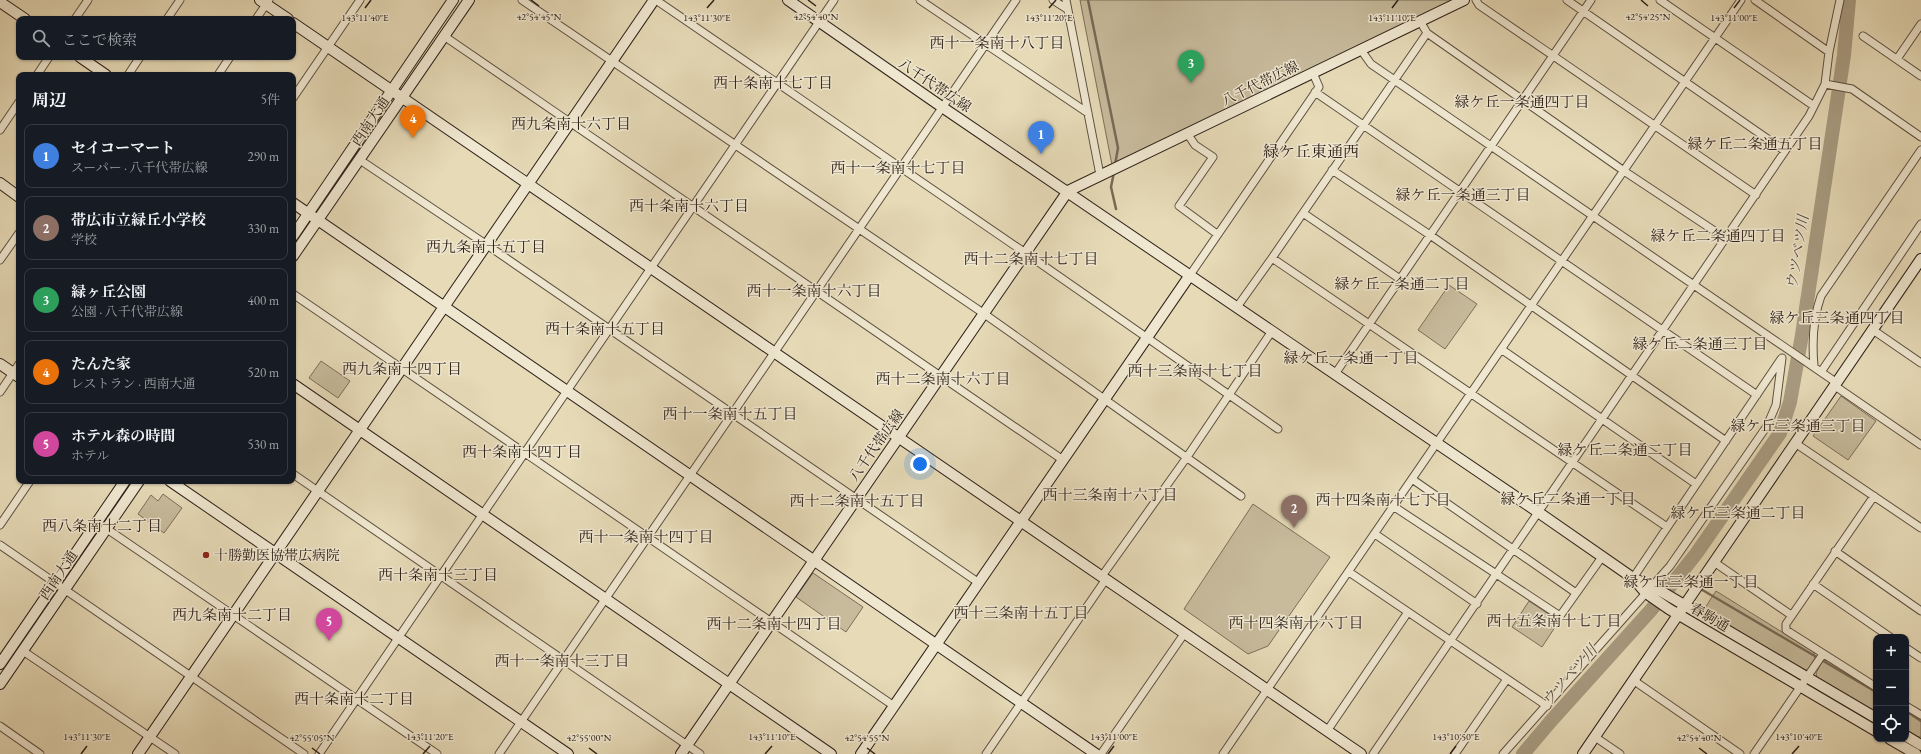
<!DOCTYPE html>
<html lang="ja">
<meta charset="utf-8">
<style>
:root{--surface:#171b24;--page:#242831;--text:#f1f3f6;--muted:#9ea1a6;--line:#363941;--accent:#c59692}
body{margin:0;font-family:"EB Garamond","Noto Serif JP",serif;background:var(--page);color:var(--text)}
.controls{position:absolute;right:12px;bottom:12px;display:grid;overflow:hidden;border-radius:8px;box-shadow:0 1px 3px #0004}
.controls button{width:36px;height:36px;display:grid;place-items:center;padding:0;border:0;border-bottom:1px solid var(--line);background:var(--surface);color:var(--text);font:20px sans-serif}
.you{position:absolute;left:920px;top:464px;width:14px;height:14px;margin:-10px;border:3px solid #fff;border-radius:50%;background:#1a73e8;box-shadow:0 0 0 6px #1a73e833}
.badge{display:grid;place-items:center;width:26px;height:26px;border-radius:50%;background:var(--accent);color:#fff;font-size:13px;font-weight:700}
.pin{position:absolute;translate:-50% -33px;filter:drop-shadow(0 1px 2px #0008)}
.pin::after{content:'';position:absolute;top:21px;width:14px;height:12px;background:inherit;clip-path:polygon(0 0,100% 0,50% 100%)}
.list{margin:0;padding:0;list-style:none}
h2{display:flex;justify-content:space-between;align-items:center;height:52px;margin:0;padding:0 16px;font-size:17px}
h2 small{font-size:13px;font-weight:400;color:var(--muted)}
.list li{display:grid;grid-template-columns:26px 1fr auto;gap:12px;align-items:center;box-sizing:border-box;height:64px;margin:0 8px 8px;padding:0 8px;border:1px solid var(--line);border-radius:8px}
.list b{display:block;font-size:15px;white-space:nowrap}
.list p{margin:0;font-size:13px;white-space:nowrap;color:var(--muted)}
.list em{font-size:13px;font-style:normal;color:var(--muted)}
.icon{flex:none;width:22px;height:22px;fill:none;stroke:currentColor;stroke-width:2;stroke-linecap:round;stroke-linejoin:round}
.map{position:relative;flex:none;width:1921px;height:754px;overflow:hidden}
.search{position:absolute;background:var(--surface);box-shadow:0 1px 3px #0004;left:16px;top:16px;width:280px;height:44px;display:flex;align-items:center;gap:10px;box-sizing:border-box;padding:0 14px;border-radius:8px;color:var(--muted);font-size:15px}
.panel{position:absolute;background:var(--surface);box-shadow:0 1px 3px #0004;left:16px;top:72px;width:280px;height:412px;border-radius:8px}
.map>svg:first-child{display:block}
.green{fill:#c7bb9c;stroke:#7b6e5a}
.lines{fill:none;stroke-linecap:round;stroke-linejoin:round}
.stream{stroke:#786a57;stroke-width:2.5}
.river{stroke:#a89b81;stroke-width:14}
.street-casing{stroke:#5d4f40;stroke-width:9}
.secondary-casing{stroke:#2f2119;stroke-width:12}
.street{stroke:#efe7d0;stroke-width:7}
.secondary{stroke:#efe7d0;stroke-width:10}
.ticks{fill:none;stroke:#2f2119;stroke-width:1.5}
.poi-dot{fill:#8f2418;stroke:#efe7d0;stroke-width:1.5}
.labels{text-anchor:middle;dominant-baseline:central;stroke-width:3;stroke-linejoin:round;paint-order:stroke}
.street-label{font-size:14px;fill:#2f2119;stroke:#efe7d0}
.poi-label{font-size:14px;fill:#2f2119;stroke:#efe7d0;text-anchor:start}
.neighbourhood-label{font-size:15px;fill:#2f2119;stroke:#efe7d0}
.water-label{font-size:15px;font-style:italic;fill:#594c3d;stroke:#efe7d0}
.quarter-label{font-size:16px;fill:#2f2119;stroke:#efe7d0}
.ticks-label{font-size:10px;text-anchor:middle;fill:#2f2119;stroke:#efe7d0;stroke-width:3;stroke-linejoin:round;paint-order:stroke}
</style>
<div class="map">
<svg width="1921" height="754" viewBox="0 0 1921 754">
<rect width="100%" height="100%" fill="#e6dab7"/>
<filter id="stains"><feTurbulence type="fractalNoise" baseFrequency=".005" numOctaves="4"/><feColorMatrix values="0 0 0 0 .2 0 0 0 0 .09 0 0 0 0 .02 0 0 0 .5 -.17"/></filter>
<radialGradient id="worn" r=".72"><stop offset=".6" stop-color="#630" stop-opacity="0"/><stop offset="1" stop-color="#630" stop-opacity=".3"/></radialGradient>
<path class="green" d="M 1080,0 L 1457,0 L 1112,165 Z
M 1449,285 L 1477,304 L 1445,349 L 1418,330 Z
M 321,361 L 350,381 L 338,398 L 309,378 Z
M 1841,396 L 1876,421 L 1848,460 L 1813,436 Z
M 163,494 L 182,508 L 164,533 L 138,514 L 151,495 L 158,501 Z
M 1253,504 L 1330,557 L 1268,646 L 1248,654 L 1184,609 Z
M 813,573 L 863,607 L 846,632 L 796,597 Z
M 1716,591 L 1814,652 L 1815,658 L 1808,670 L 1801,670 L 1703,611 Z
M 1529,601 L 1559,621 L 1542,647 L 1512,627 Z
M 1826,660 L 1876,691 L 1876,713 L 1817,678 L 1816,673 L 1822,662 Z
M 1906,710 L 1921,719 L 1921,737 L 1918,737 L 1906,730 Z"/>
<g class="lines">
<path class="stream" d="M 1088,0 L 1118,148 L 1115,165
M 1114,172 L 1111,187 L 1116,209
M 1676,579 L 1688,582 L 1694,585
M 1699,588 L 1876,692
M 1906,711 L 1921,721"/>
<path class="river" d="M 1523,754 L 1550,722 L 1651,610 L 1676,579 L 1696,554 L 1780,433 L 1790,402 L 1802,335 L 1844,55 L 1849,0"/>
<defs>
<path id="street" d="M 522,0 L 983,313 L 1241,496
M 656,0 L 1024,252 L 1278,429
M 920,0 L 1088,113
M 1053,0 L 1067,9
M 1066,0 L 1100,175
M 1476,0 L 1479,5 L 1756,195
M 1567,0 L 1785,151
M 1660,0 L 1814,106
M 1755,0 L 1829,52
M 75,19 L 88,0
M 167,19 L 180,0
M 256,19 L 269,0
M 1420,21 L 1427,33 L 1624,171 L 1725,238
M 444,36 L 1063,460
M 1863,36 L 1921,76
M 1361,50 L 1371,64 L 1837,383
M 1897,59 L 1921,24
M 37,75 L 49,57
M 128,75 L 140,57
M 218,75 L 230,57
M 1825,84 L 1852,89 L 1921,137
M 1315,92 L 1757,395
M 293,98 L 360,0
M 0,130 L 19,102
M 1187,133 L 1195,145 L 1213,157 L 1179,206 L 1217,234
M 360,160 L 487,245 L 979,583
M 1332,170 L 1430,235 L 1726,441
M 1303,213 L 1400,279
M 1272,258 L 1667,527
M 0,260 L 19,233
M 1190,275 L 1319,87 L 1313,73
M 293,294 L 894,706
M 1237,307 L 1272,258 L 1427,33
M 1873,330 L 1921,363
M 1501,349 L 1696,484
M 1814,366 C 1812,343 1813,318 1821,296 L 1921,150
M 1821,372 L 1921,224
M 1335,374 L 1591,0
M 1835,386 L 1921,445
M 0,392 L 19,364
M 1795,443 L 1921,528
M 293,474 L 700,754
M 1412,479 L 1576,593
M 1874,496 L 1786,624 L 1786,630 L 1876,687
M 1393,506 L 1560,616 L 1602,557
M 0,525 L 30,481
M 107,529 L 437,754
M 1375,534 L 1477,604
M 0,545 L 304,754
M 1835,551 L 1921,611
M 1714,562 L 1791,615
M 1349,572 L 1547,706
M 1102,576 L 1187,457 L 1272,331
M 1633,578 L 1781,359
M 1813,584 L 1890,637
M 1906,648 L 1921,658
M 23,651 L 175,754
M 1633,680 L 1740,754
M 1906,706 L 1921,715
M 0,726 L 40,754
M 1327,731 L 1408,612
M 1595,737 L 1620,754
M 319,754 L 834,0
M 499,754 L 1016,0
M 986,754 L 1106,579
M 1101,754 L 1184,634
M 1223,754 L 1741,0
M 1373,754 C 1519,542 1664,329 1809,116 L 1825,84 L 1829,52 L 1840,0
M 1455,754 L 1507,679
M 1503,754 L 1670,566 L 1767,426 L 1776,405 L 1782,358
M 1754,754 L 1823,654"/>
<path id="secondary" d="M 260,0 L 288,19
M 788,0 L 942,107 L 1538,512 L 1633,578 L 1646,593 L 1669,609 L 1876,731
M 0,2 L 25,19
M 293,23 L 1361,754
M 80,57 L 106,75
M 0,183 L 19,197
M 293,203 L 1096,754
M 293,236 L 453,0
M 293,256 L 469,0
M 0,364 L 19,377
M 293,384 L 831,754
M 170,481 L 568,754
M 1634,579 L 1652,586 L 1876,718
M 0,664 L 125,481
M 0,684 L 139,481
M 1906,736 L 1921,745
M 1890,739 L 1916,754
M 138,754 L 654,0
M 681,754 L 1068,191 L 1464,0
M 861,754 L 1190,275
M 1583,754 L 1921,259"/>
</defs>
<use href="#street" class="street-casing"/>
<use href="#secondary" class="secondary-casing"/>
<use href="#street" class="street"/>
<use href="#secondary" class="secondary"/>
</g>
<path class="ticks" d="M 531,0 L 539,6M 808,0 L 816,6M 1641,0 L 1648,6M 365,8 L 371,0M 707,8 L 714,0M 1049,8 L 1056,0M 1392,8 L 1398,0M 1734,8 L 1740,0M 312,748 L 320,754M 589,748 L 597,754M 867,748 L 875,754M 1699,748 L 1707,754M 81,754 L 87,746M 423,754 L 430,746M 765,754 L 772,746M 1108,754 L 1114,746M 1450,754 L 1456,746M 1792,754 L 1799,746"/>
<circle class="poi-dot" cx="206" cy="555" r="4"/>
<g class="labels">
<g class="street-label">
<text transform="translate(1260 83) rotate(-26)">八千代帯広線</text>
<text transform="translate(935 85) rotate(34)">八千代帯広線</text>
<text transform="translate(370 121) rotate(-56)">西南大通</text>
<text transform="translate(876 445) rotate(-55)">八千代帯広線</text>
<text transform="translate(58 575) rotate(-56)">西南大通</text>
<text transform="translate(1710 617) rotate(30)">春駒通</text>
</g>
<g class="poi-label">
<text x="214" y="555">十勝勤医協帯広病院</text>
</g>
<g class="neighbourhood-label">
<text x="997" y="42">西十一条南十八丁目</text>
<text x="773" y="82">西十条南十七丁目</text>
<text x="1522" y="101">緑ケ丘一条通四丁目</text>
<text x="571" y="123">西九条南十六丁目</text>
<text x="1755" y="143">緑ケ丘二条通五丁目</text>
<text x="898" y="167">西十一条南十七丁目</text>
<text x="1463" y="194">緑ケ丘一条通三丁目</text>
<text x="689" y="205">西十条南十六丁目</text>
<text x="1718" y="235">緑ケ丘二条通四丁目</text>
<text x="486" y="246">西九条南十五丁目</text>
<text x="1031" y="258">西十二条南十七丁目</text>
<text x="1402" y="283">緑ケ丘一条通二丁目</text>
<text x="814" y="290">西十一条南十六丁目</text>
<text x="1837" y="317">緑ケ丘三条通四丁目</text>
<text x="605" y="328">西十条南十五丁目</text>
<text x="1700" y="343">緑ケ丘二条通三丁目</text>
<text x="1351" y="357">緑ケ丘一条通一丁目</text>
<text x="402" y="368">西九条南十四丁目</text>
<text x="1195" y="370">西十三条南十七丁目</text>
<text x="943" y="378">西十二条南十六丁目</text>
<text x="730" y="413">西十一条南十五丁目</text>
<text x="1798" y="425">緑ケ丘三条通三丁目</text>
<text x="1625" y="449">緑ケ丘二条通二丁目</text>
<text x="522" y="451">西十条南十四丁目</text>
<text x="1110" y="494">西十三条南十六丁目</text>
<text x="1568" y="498">緑ケ丘二条通一丁目</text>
<text x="1383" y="499">西十四条南十七丁目</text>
<text x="857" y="500">西十二条南十五丁目</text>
<text x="1738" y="512">緑ケ丘三条通二丁目</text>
<text x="102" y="525">西八条南十二丁目</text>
<text x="646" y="536">西十一条南十四丁目</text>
<text x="438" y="574">西十条南十三丁目</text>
<text x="1691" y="581">緑ケ丘三条通一丁目</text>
<text x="1021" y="612">西十三条南十五丁目</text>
<text x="232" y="614">西九条南十二丁目</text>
<text x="1554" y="620">西十五条南十七丁目</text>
<text x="1296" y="622">西十四条南十六丁目</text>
<text x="774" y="623">西十二条南十四丁目</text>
<text x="562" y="660">西十一条南十三丁目</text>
<text x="354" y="698">西十条南十二丁目</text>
</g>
<g class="water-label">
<text transform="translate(1797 252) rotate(-81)">ウツベツ川</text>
<text transform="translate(1569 675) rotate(-49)">ウツベツ川</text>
</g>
<g class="quarter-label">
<text x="1311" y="151">緑ケ丘東通西</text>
</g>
</g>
<g class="ticks-label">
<text x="539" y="20">42°54'45"N</text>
<text x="816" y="20">42°54'40"N</text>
<text x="1648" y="20">42°54'25"N</text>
<text x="365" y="21">143°11'40"E</text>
<text x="707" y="21">143°11'30"E</text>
<text x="1049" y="21">143°11'20"E</text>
<text x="1392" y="21">143°11'10"E</text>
<text x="1734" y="21">143°11'00"E</text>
<text x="87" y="740">143°11'30"E</text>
<text x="430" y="740">143°11'20"E</text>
<text x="772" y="740">143°11'10"E</text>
<text x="1114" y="740">143°11'00"E</text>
<text x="1456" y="740">143°10'50"E</text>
<text x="1799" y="740">143°10'40"E</text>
<text x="312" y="741">42°55'05"N</text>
<text x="589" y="741">42°55'00"N</text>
<text x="867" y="741">42°54'55"N</text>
<text x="1699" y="741">42°54'40"N</text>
</g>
<rect width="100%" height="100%" filter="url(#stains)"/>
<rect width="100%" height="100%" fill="url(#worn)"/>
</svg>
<div class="controls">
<button>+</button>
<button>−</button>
<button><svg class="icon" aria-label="locate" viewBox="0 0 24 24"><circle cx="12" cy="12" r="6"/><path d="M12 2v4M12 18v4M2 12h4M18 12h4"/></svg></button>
</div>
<div class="you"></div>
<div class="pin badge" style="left:1041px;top:154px;background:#3f7fe0">1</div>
<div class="pin badge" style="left:1294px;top:528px;background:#8d6e63">2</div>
<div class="pin badge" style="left:1191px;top:83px;background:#2e9e5b">3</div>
<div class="pin badge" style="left:413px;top:138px;background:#e8710a">4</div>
<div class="pin badge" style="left:329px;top:641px;background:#d1479c">5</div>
<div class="search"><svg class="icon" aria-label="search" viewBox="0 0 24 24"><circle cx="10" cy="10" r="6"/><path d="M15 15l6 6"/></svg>ここで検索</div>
<section class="panel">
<h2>周辺<small>5件</small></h2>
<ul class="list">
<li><span class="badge" style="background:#3f7fe0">1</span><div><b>セイコーマート</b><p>スーパー · 八千代帯広線</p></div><em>290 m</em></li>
<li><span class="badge" style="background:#8d6e63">2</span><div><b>帯広市立緑丘小学校</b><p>学校</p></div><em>330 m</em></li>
<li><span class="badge" style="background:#2e9e5b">3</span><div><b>緑ヶ丘公園</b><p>公園 · 八千代帯広線</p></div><em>400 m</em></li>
<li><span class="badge" style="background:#e8710a">4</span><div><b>たんた家</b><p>レストラン · 西南大通</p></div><em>520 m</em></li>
<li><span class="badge" style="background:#d1479c">5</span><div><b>ホテル森の時間</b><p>ホテル</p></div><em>530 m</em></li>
</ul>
</section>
</div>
